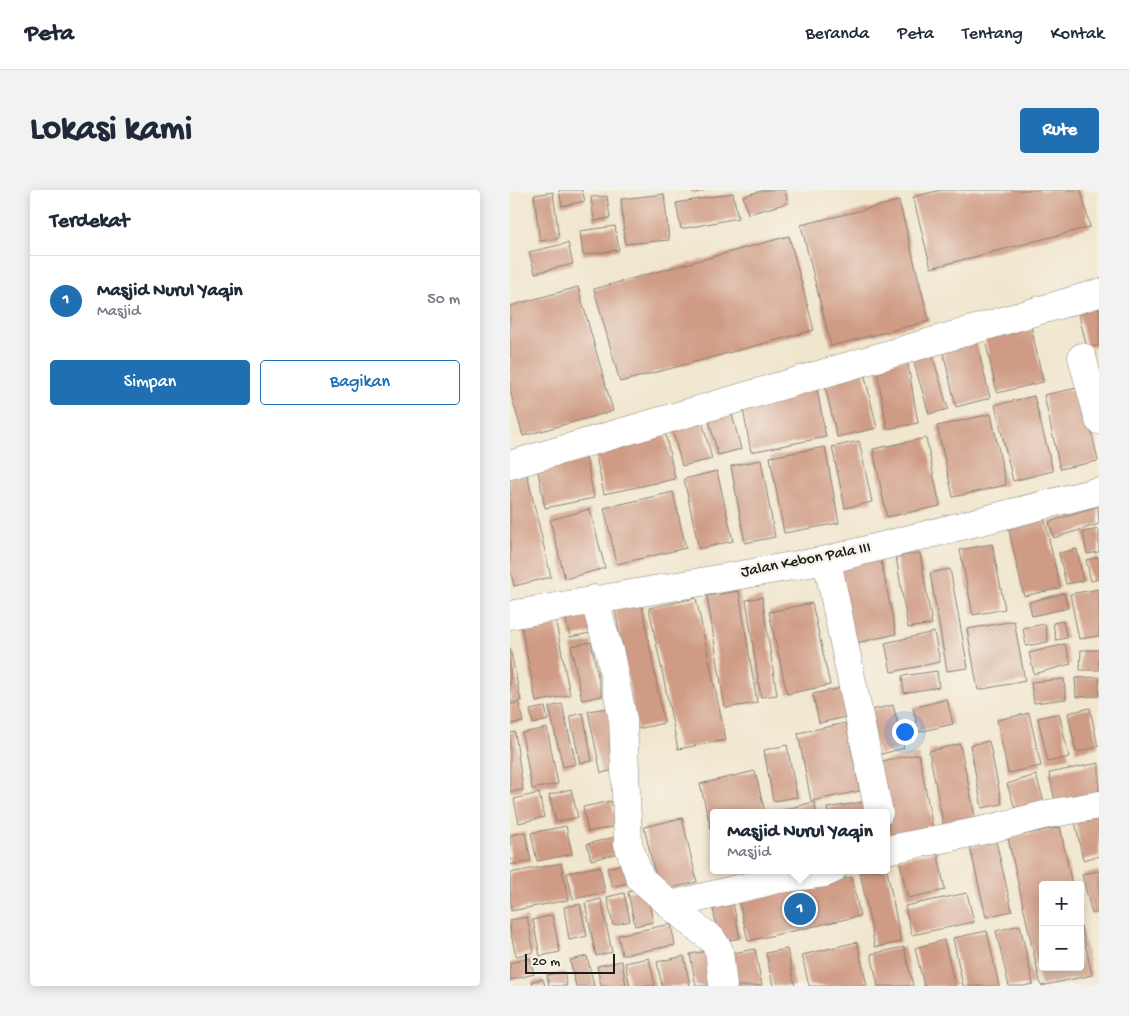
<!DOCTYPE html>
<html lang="id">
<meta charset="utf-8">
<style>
:root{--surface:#fff;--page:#f2f2f3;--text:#1f2937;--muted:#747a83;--line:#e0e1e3;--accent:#1f6fb2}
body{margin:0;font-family:"Gochi Hand",sans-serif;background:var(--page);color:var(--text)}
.controls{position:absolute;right:15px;bottom:15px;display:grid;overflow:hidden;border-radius:5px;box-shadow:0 2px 12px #0003}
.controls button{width:45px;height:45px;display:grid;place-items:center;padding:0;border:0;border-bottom:1px solid var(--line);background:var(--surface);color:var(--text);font:25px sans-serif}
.scale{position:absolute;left:15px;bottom:12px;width:90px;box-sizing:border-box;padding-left:5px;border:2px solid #1c1c1c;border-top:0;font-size:14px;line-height:18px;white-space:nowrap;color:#1c1c1c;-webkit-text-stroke:4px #f7f3e8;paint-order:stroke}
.you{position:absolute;left:394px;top:541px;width:18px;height:18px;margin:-12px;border:4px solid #fff;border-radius:50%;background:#1a73e8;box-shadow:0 0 0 8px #1a73e833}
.badge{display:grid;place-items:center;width:32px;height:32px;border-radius:50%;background:var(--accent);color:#fff;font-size:16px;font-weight:700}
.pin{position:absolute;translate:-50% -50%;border:2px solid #fff;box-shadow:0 1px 5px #0006}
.popup{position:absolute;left:200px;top:619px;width:180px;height:65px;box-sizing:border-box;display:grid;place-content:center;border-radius:5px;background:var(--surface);filter:drop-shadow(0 1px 4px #0005);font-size:16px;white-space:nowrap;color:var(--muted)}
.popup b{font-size:19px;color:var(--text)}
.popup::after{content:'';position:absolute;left:50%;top:100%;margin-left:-10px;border:10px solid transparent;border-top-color:var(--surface)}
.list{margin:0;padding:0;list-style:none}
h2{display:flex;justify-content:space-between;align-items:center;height:65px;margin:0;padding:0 20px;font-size:21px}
h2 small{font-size:16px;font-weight:400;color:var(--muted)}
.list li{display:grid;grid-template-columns:32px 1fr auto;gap:15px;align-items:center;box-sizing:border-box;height:90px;padding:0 20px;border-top:1px solid var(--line)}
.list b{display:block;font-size:19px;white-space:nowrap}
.list p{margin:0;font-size:16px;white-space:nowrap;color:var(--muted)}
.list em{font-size:16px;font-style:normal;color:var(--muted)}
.actions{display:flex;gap:10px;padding:15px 20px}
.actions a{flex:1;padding:11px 0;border:1px solid var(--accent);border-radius:5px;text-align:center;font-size:18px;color:var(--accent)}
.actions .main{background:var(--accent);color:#fff}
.map{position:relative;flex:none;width:589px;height:796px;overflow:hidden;border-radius:5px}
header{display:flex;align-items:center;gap:30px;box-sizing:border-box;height:70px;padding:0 25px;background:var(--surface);border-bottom:1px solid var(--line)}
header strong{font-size:24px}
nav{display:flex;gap:28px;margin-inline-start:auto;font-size:18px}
.intro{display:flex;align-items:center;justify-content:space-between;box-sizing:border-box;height:120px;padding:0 30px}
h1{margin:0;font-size:35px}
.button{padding:12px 22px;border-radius:5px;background:var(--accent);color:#fff;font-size:18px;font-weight:700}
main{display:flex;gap:30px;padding:0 30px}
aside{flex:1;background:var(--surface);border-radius:5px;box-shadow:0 2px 12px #0003}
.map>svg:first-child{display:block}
.building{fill:#cf9b85}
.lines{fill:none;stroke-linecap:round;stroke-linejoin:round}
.minor-casing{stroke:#868175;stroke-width:29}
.minor{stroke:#fff;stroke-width:28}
.labels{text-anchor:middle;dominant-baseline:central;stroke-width:5;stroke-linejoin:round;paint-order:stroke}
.street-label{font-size:16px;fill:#1c1c1c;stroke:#f7f3e8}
</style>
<header>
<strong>Peta</strong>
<nav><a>Beranda</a><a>Peta</a><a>Tentang</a><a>Kontak</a></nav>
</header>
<div class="intro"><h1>Lokasi kami</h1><a class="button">Rute</a></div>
<main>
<aside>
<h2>Terdekat<small></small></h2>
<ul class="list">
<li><span class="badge">1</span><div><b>Masjid Nurul Yaqin</b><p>Masjid</p></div><em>50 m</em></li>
</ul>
<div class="actions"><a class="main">Simpan</a><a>Bagikan</a></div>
</aside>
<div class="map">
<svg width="589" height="796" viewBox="0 0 589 796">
<rect width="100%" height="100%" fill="#f7f3e8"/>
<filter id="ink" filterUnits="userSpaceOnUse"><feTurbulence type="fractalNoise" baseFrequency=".02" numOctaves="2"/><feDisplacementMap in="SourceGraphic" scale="10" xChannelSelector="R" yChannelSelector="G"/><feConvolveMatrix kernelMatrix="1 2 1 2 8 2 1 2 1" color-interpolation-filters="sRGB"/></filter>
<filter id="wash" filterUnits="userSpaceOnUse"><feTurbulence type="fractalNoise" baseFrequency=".0096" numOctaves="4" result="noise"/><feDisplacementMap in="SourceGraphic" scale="20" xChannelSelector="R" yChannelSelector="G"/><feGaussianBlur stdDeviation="1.12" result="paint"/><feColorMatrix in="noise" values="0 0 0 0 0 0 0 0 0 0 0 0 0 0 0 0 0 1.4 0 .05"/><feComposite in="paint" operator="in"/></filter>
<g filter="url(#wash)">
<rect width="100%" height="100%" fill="#f1e6ce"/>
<g id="blocks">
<path class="building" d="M 49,0 L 72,0 L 75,11 L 52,16 Z
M 182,0 L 194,0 L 194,1 L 182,3 Z
M 255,0 L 275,0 L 278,13 L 238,24 L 233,6 Z
M 431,0 L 571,0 L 580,37 L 421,78 L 403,7 Z
M 43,2 L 49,48 L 30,51 L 24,5 Z
M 223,3 L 228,28 L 171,39 L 166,13 Z
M 154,4 L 159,50 L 115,54 L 111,9 Z
M 97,6 L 100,28 L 84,31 L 81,7 Z
M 389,11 L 419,131 L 321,156 L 291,35 Z
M 105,36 L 109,60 L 73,65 L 70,41 Z
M 279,46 L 304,140 L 110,192 L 84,99 Z
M 58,53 L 63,74 L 25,83 L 19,62 Z
M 68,97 L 103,221 L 13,246 L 0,201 L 0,116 Z
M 589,107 L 589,155 L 577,158 L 566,113 Z
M 520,131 L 533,192 L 487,203 L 473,141 Z
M 465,146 L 480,208 L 446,217 L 431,153 Z
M 420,157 L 438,219 L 419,224 L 401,163 Z
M 397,169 L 408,233 L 377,239 L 366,174 Z
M 353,178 L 367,238 L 327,247 L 313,188 Z
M 306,194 L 316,247 L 241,262 L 231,208 Z
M 572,197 L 588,271 L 550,279 L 534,205 Z
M 524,206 L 543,281 L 503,291 L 485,215 Z
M 219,213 L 231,259 L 208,265 L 196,219 Z
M 190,223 L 202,269 L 172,276 L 160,231 Z
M 481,224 L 496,295 L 443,307 L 427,236 Z
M 155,242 L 165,289 L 94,304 L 84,257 Z
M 416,248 L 430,316 L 377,327 L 363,259 Z
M 349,251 L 362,312 L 335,318 L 322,257 Z
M 315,257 L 329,333 L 274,343 L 260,267 Z
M 75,261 L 84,308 L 35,318 L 26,271 Z
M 251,270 L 265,347 L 235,353 L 221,276 Z
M 16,280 L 41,387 L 4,396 L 0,378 L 0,284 Z
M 207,281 L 223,351 L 189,359 L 174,289 Z
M 163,302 L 176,358 L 107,374 L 94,318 Z
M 588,316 L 589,334 L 544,348 L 539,332 Z
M 80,319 L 95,378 L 55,389 L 40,330 Z
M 534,327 L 550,398 L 514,406 L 498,336 Z
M 589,339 L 589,362 L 577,364 L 573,342 Z
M 482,354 L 495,419 L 463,425 L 450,360 Z
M 567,359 L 573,391 L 556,394 L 549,363 Z
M 410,363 L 422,434 L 398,438 L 386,367 Z
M 370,366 L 386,444 L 342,454 L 325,376 Z
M 589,367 L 589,389 L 581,391 L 576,370 Z
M 440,379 L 458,478 L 437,481 L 420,383 Z
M 589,399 L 589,446 L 569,449 L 560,404 Z
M 229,401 L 247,513 L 215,518 L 197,406 Z
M 554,403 L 558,418 L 522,426 L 519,412 Z
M 252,407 L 267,505 L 251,507 L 236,410 Z
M 186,408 L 216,550 L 168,559 L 139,418 Z
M 302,413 L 320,495 L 277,504 L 259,422 Z
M 132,415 L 154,533 L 127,539 L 105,419 Z
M 81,419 L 85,442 L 60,447 L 55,425 Z
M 45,428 L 60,505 L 26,512 L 11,435 Z
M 504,431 L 515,491 L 468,500 L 457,439 Z
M 553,431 L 557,448 L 546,450 L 543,433 Z
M 535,434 L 538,452 L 516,456 L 513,438 Z
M 424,442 L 430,472 L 381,482 L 375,453 Z
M 81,452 L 92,506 L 72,510 L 61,456 Z
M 555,454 L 561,474 L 524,484 L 519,463 Z
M 0,458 L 11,511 L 0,513 Z
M 571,460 L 589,460 L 589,480 L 570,480 Z
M 427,481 L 429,497 L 394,503 L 392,486 Z
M 589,487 L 589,506 L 566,507 L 565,488 Z
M 554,489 L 556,509 L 524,513 L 521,492 Z
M 332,498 L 337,527 L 309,533 L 303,504 Z
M 437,509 L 443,534 L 409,542 L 403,518 Z
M 9,513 L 13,532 L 0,534 L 0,515 Z
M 52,514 L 66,574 L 53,577 L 39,517 Z
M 383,515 L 394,558 L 368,565 L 357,521 Z
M 35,517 L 38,530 L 23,534 L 20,520 Z
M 97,518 L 110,579 L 91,583 L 78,521 Z
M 580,518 L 588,557 L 566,562 L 558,523 Z
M 73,523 L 82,571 L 70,573 L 60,526 Z
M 519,523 L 531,576 L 498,583 L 487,530 Z
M 549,523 L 559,567 L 538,572 L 528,528 Z
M 336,533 L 350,601 L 301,611 L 288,543 Z
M 37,538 L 48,594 L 22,599 L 12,543 Z
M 5,542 L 13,600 L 0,602 L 0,543 Z
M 479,551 L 492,614 L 472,618 L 460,555 Z
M 450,554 L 466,631 L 434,638 L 419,561 Z
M 277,555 L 287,607 L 263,611 L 254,560 Z
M 409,564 L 423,639 L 381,647 L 367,572 Z
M 589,573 L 589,607 L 546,616 L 539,583 Z
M 245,581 L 255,623 L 204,623 L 203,647 L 190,594 Z
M 526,585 L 535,615 L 507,624 L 497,594 Z
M 61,599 L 68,627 L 46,632 L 39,605 Z
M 29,603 L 34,627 L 9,633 L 4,609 Z
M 101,611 L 107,636 L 78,642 L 73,617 Z
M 304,612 L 307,623 L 265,623 L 265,622 Z
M 353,612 L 355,623 L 318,623 L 317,618 Z
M 589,621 L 589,666 L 573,670 L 564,626 Z
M 172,628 L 187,692 L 149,701 L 134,637 Z
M 56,636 L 62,664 L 27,671 L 21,643 Z
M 550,637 L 562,695 L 533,695 L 533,777 L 570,777 L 571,736 L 582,785 L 531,796 L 498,648 Z
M 15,642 L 21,671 L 0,675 L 0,645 Z
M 109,646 L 113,662 L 81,670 L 77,654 Z
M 486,651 L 502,721 L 476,727 L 460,657 Z
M 427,661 L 435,700 L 398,708 L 389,669 Z
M 119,672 L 124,691 L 102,697 L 97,678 Z
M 51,673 L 58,710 L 1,721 L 0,683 Z
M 90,676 L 95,702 L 63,709 L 57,683 Z
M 362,680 L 377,680 L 391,752 L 365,757 L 350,682 Z
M 589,681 L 589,722 L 582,724 L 572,684 Z
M 342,687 L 350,726 L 238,751 L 229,712 Z
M 136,698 L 143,732 L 125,736 L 118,702 Z
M 114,703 L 120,731 L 103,735 L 97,707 Z
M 457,703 L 464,732 L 402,745 L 395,716 Z
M 222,708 L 230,748 L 209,752 L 202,712 Z
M 91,709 L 102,762 L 86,766 L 75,713 Z
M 70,714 L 77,746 L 59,750 L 54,717 Z
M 42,725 L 50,762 L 30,766 L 23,730 Z
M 17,727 L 24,762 L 6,766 L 0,740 L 0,730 Z
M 161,734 L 165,755 L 112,765 L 108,745 Z
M 510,735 L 523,794 L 513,796 L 499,796 L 486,741 Z
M 477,741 L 489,796 L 453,796 L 443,748 Z
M 434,750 L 445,796 L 414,796 L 405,758 Z
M 347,752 L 357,796 L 299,796 L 292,765 Z
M 394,757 L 403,796 L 368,796 L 361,764 Z
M 245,759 L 252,796 L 223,796 L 217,764 Z
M 277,759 L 285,796 L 263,796 L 256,763 Z
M 198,761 L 205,796 L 186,796 L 180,764 Z
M 77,766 L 84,796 L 66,796 L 60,770 Z
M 174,766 L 180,796 L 152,796 L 147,772 Z
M 20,768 L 24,784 L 0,790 L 0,773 Z
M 139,768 L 145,796 L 120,796 L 115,773 Z
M 112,771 L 116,796 L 91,796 L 87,776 Z
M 54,782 L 57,796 L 39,796 L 37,785 Z
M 33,789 L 35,796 L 23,796 L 22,791 Z"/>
</g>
</g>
<g filter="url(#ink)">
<use href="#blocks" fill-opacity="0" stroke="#868175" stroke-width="1"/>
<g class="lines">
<defs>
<path id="minor" d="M 572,167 L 589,230
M 0,275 L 589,103
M 317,370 L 369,623
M 84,409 L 100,464 L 113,530 L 118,654 L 130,688 L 182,734 L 202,749 L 209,760 L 213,796
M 0,425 L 317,370 L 589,301
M 376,660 L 475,640 L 538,624 L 589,615
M 160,715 L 269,689 L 315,683 L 322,680"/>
</defs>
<use href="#minor" class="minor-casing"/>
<use href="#minor" class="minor"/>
</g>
</g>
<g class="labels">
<g class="street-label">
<text transform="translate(296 371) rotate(-11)">Jalan Kebon Pala III</text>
</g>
</g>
</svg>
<div class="controls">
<button>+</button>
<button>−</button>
</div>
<div class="scale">20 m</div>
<div class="you"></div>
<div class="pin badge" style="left:290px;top:719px">1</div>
<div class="popup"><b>Masjid Nurul Yaqin</b>Masjid</div>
</div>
</main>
